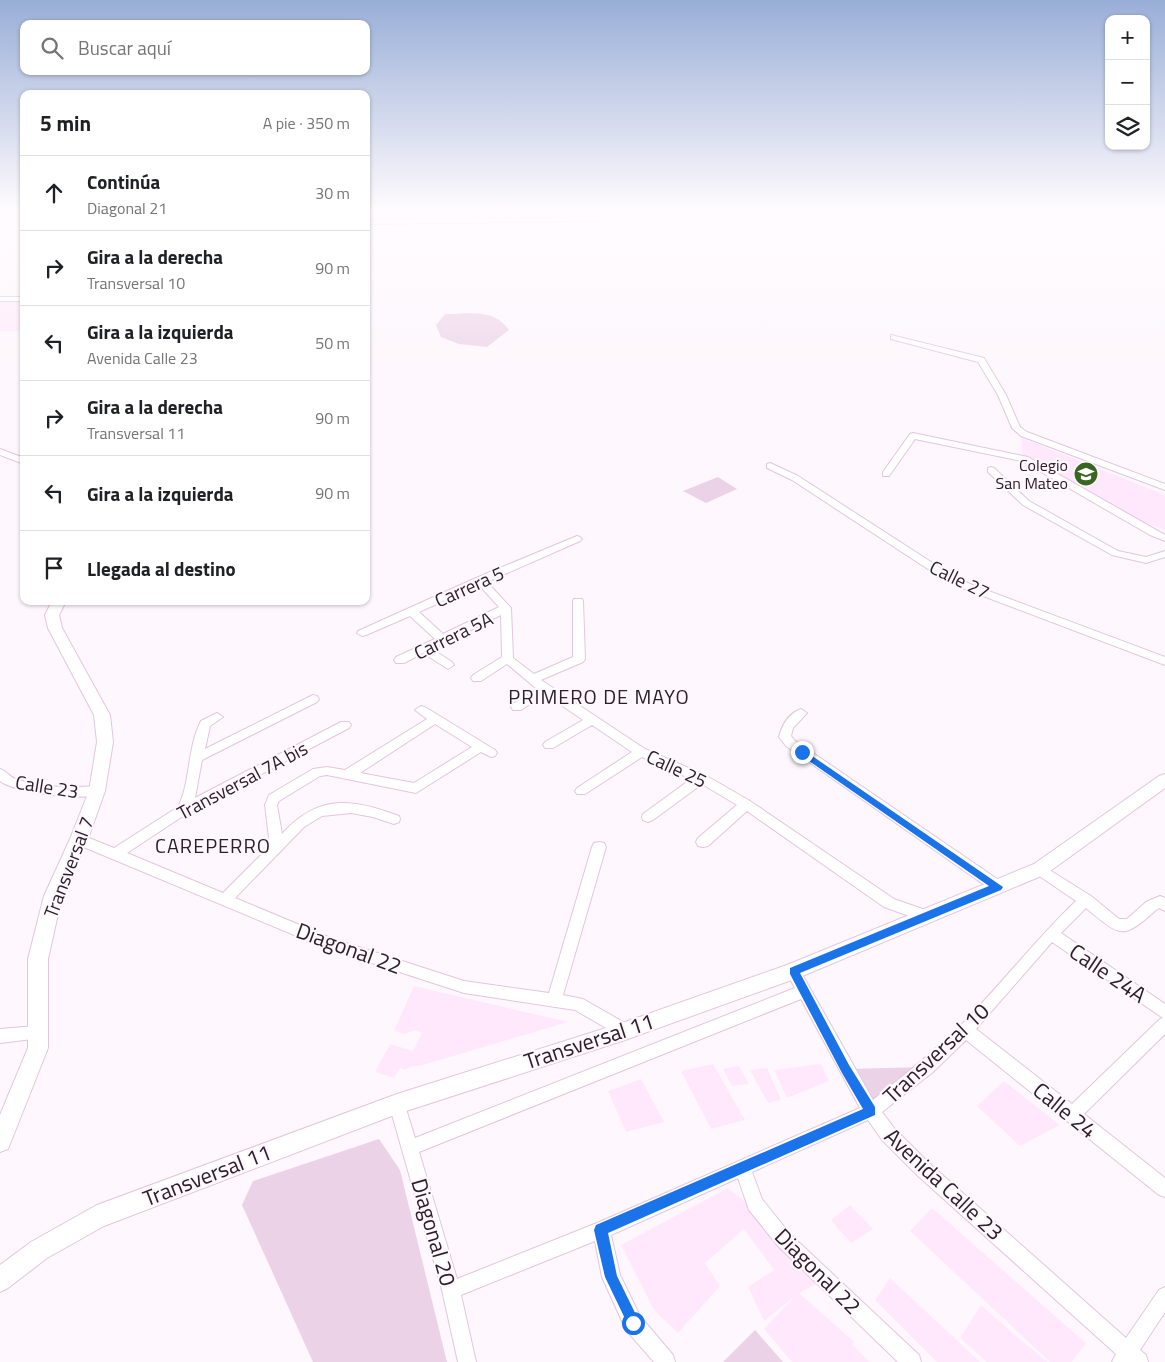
<!DOCTYPE html>
<html lang="es">
<meta charset="utf-8">
<style>
:root{--surface:#fff;--page:#f6f6f6;--text:#202124;--muted:#757577;--line:#e0e0e0}
body{margin:0;font-family:"Titillium Web",sans-serif;background:var(--page);color:var(--text)}
.controls{position:absolute;right:15px;top:15px;display:grid;overflow:hidden;border-radius:10px;box-shadow:0 1px 4px #0004}
.controls button{width:45px;height:45px;display:grid;place-items:center;padding:0;border:0;border-bottom:1px solid var(--line);background:var(--surface);color:var(--text);font:25px sans-serif}
.stop{position:absolute;width:15px;height:15px;margin:-11px;border:4px solid #1a73e8;border-radius:50%;background:#fff}
.stop.end{background:#1a73e8;border-color:#fff;box-shadow:0 1px 5px #0008}
.list{margin:0;padding:0;list-style:none}
h2{display:flex;justify-content:space-between;align-items:center;height:65px;margin:0;padding:0 20px;font-size:21px}
h2 small{font-size:16px;font-weight:400;color:var(--muted)}
.list li{display:grid;grid-template-columns:32px 1fr auto;gap:15px;align-items:center;box-sizing:border-box;height:75px;padding:0 20px;border-top:1px solid var(--line)}
.list b{display:block;font-size:19px;white-space:nowrap}
.list p{margin:0;font-size:16px;white-space:nowrap;color:var(--muted)}
.list em{font-size:16px;font-style:normal;color:var(--muted)}
.icon{flex:none;width:28px;height:28px;fill:none;stroke:currentColor;stroke-width:2;stroke-linecap:round;stroke-linejoin:round}
.map{position:relative;flex:none;width:1165px;height:1362px;overflow:hidden}
.search{position:absolute;background:var(--surface);box-shadow:0 1px 4px #0004;left:20px;top:20px;width:350px;height:55px;display:flex;align-items:center;gap:12px;box-sizing:border-box;padding:0 18px;border-radius:10px;color:var(--muted);font-size:19px}
.panel{position:absolute;background:var(--surface);box-shadow:0 1px 4px #0004;left:20px;top:90px;width:350px;height:515px;border-radius:10px}
.map>svg:first-child{display:block}
.built{fill:#ffe8fb}
.green{fill:#ecd2e7}
.lines{fill:none;stroke-linecap:round;stroke-linejoin:round}
.minor-casing{stroke:#e4c5de;stroke-width:2}
.tertiary-casing{stroke:#e4c5de;stroke-width:2}
.minor{fill:#fff;fill-rule:evenodd}
.tertiary{fill:#fff;fill-rule:evenodd}
.route{fill:#1a73e8}
.labels{text-anchor:middle;dominant-baseline:central;stroke-width:4.5;stroke-linejoin:round;paint-order:stroke}
.far-poi-label{font-size:16px;fill:#2b2029;stroke:#fef7fd;text-anchor:end}
.street-label{font-size:19px;fill:#2b2029;stroke:#fef7fd}
.neighbourhood-label{font-size:20px;letter-spacing:1px;fill:#2b2029;stroke:#fef7fd}
.near-street-label{font-size:22px;fill:#2b2029;stroke:#fef7fd}
</style>
<div class="map">
<svg width="1165" height="1362" viewBox="0 0 1165 1362">
<rect width="100%" height="100%" fill="#fef7fd"/>
<path class="built" d="M 0,302 L 24,302 L 24,331 L 0,331 Z
M 1022,438 L 1165,495 L 1165,530 L 1140,521 L 1022,454 Z
M 414,986 L 568,1022 L 419,1066 L 412,1066 L 405,1070 L 400,1068 L 394,1078 L 375,1072 L 390,1044 L 413,1051 L 422,1033 L 414,1030 L 405,1034 L 394,1031 Z
M 713,1064 L 745,1120 L 711,1129 L 681,1071 Z
M 821,1064 L 829,1081 L 787,1098 L 774,1070 Z
M 739,1066 L 749,1084 L 732,1086 L 723,1069 Z
M 767,1068 L 781,1100 L 768,1103 L 750,1070 Z
M 641,1079 L 664,1122 L 626,1132 L 608,1091 Z
M 1004,1081 L 1060,1125 L 1020,1146 L 977,1106 Z
M 728,1188 L 761,1215 L 825,1279 L 799,1293 L 854,1342 L 852,1344 L 869,1362 L 792,1362 L 764,1329 L 794,1297 L 764,1321 L 748,1287 L 774,1270 L 744,1229 L 705,1263 L 720,1286 L 678,1333 L 654,1310 L 621,1245 Z
M 850,1205 L 873,1229 L 851,1243 L 831,1220 Z
M 932,1208 L 1086,1343 L 1072,1362 L 1050,1362 L 910,1231 Z
M 890,1278 L 980,1362 L 937,1362 L 875,1300 Z
M 981,1305 L 1017,1337 L 1048,1362 L 987,1362 L 960,1338 Z"/>
<path class="green" d="M 445,314 C 468,314 494,308 509,330 L 487,347 L 459,344 L 441,337 L 436,325 Z
M 718,477 L 737,489 L 706,503 L 683,491 Z
M 927,1067 L 871,1111 L 846,1069 Z
M 379,1139 L 400,1170 L 447,1362 L 313,1362 L 242,1205 L 253,1181 Z
M 755,1330 L 783,1362 L 723,1362 Z"/>
<g class="lines">
<defs>
<path id="minor" d="M 614,211 L 624,211 L 595,221 L 366,224 L 366,220 L 595,217 Z
M 0,297 L 24,297 L 24,301 L 0,301 Z
M 891,335 L 984,358 L 1006,395 L 1020,427 L 1027,432 L 1165,484 L 1165,490 L 1021,436 L 1012,428 L 998,395 L 978,362 L 891,339 Z
M 913,433 L 1028,457 L 1165,535 L 1165,541 L 1150,535 L 1022,461 L 915,439 L 889,476 L 883,476 L 883,472 L 910,434 Z
M 0,449 L 24,458 L 24,464 L 0,455 Z
M 770,463 L 798,476 L 945,571 L 970,584 L 1165,657 L 1165,665 L 962,588 L 937,575 L 792,480 L 767,468 L 767,464 Z
M 991,467 L 994,468 L 1029,501 L 1118,551 L 1146,557 L 1165,551 L 1165,557 L 1146,563 L 1112,555 L 1023,505 L 988,472 L 988,468 Z
M 577,536 L 580,537 L 582,539 L 580,541 L 487,582 L 511,608 L 513,658 L 534,674 L 573,657 L 573,601 L 574,599 L 582,599 L 583,601 L 585,659 L 583,662 L 541,680 L 645,749 L 705,775 L 750,801 L 894,899 L 931,912 L 933,916 L 931,920 L 926,922 L 884,907 L 747,811 L 708,846 L 703,847 L 698,846 L 696,842 L 698,838 L 737,805 L 702,784 L 653,820 L 648,822 L 643,820 L 642,817 L 643,814 L 691,779 L 642,757 L 585,794 L 577,794 L 575,791 L 577,788 L 632,752 L 592,725 L 553,748 L 545,748 L 543,745 L 545,742 L 583,720 L 545,694 L 521,710 L 513,710 L 511,707 L 513,704 L 537,689 L 507,664 L 481,681 L 473,681 L 471,678 L 473,675 L 502,657 L 501,615 L 432,649 L 452,662 L 454,665 L 448,669 L 423,653 L 404,663 L 396,663 L 394,660 L 396,657 L 435,639 L 410,616 L 366,635 L 362,636 L 357,633 L 358,631 L 476,578 ZM 479,585 L 499,607 L 443,634 L 419,612 Z
M 313,695 L 317,696 L 319,699 L 317,702 L 202,760 L 195,798 L 341,722 L 349,722 L 351,725 L 349,728 L 186,814 L 127,853 L 223,893 L 270,846 L 265,805 L 269,795 L 313,769 L 327,767 L 345,770 L 427,719 L 415,710 L 421,706 L 425,707 L 495,750 L 497,753 L 495,756 L 491,757 L 481,752 L 416,793 L 327,775 L 320,776 L 279,801 L 277,805 L 282,834 C 318,794 351,798 399,816 L 400,819 L 399,822 L 394,824 L 373,817 L 351,813 L 322,816 L 304,827 L 235,898 L 331,938 L 464,981 L 549,993 L 592,847 L 594,843 L 599,842 L 604,843 L 606,847 L 563,995 L 583,999 L 630,1026 L 633,1031 L 630,1036 L 625,1038 L 620,1036 L 575,1010 L 464,993 L 323,947 L 74,843 L 72,839 L 74,835 L 79,834 L 114,848 L 178,807 C 191,781 187,748 201,721 L 217,713 L 223,717 L 210,726 L 205,749 ZM 435,724 L 472,747 L 414,783 L 360,773 Z
M 801,709 L 807,713 L 793,728 L 791,736 L 794,740 L 1003,883 L 1005,887 L 1003,891 L 998,892 L 993,891 L 786,746 L 779,737 C 782,725 789,713 801,709 Z
M 0,769 C 7,771 9,777 16,779 C 40,788 71,788 97,786 L 101,788 L 103,791 L 101,794 C 80,801 22,793 3,783 L 0,781 Z
M 1040,864 L 1091,896 L 1119,919 L 1127,919 L 1146,902 L 1160,896 L 1165,898 L 1165,911 L 1159,908 L 1156,910 C 1122,941 1120,936 1086,908 L 1061,933 L 1165,1004 L 1165,1034 L 1084,1114 L 1165,1178 L 1165,1197 L 1159,1195 L 966,1040 L 933,1072 L 882,1112 L 894,1128 L 929,1163 L 1126,1338 L 1159,1290 L 1165,1287 L 1165,1312 L 1140,1350 L 1146,1355 L 1148,1362 L 1112,1362 L 1116,1354 L 917,1175 L 882,1140 L 868,1120 L 752,1172 L 762,1199 L 790,1234 L 919,1355 L 921,1362 L 898,1362 L 778,1246 L 749,1210 L 738,1178 L 611,1235 L 620,1275 L 640,1316 L 673,1355 L 675,1362 L 654,1362 L 626,1330 L 602,1277 L 595,1241 L 461,1295 L 476,1362 L 458,1362 L 442,1290 L 389,1104 L 391,1099 L 397,1096 L 403,1099 L 415,1138 L 795,988 L 786,971 L 788,967 L 793,965 L 798,967 L 873,1100 C 903,1076 933,1053 960,1026 C 1000,986 1035,940 1076,901 L 1035,873 L 1033,869 L 1035,865 ZM 1052,942 L 1163,1018 L 1160,1019 L 1072,1104 L 976,1029 ZM 801,999 L 860,1108 L 597,1223 L 457,1279 L 419,1152 Z
M 36,1026 L 41,1028 L 44,1033 L 41,1038 L 0,1043 L 0,1029 Z"/>
<path id="tertiary" d="M 52,601 L 66,601 L 59,615 L 62,628 L 110,715 L 113,742 L 105,791 L 88,839 L 62,896 L 48,959 L 48,1048 L 8,1149 L 0,1152 L 0,1115 L 28,1048 L 28,959 L 44,896 L 70,839 L 89,791 L 97,742 L 94,715 L 48,628 L 45,615 Z
M 1165,774 L 1165,788 L 1046,874 L 800,977 L 625,1040 L 397,1114 L 104,1226 L 47,1258 L 8,1288 L 0,1292 L 0,1265 L 31,1242 L 97,1205 L 397,1094 L 625,1022 L 787,965 L 1034,864 L 1159,776 Z"/>
</defs>
<use href="#minor" class="minor-casing"/>
<use href="#tertiary" class="tertiary-casing"/>
<use href="#minor" class="minor"/>
<use href="#tertiary" class="tertiary"/>
</g>
<linearGradient id="sky" x2="0" y2="1"><stop stop-color="#99aed7"/><stop offset="0.52" stop-color="#fffbfe"/><stop offset="1" stop-color="#fffbfe" stop-opacity="0"/></linearGradient>
<rect width="1165" height="402" fill="url(#sky)"/>
<path class="route" d="M 802,749 L 1003,887 L 1001,890 L 800,973 L 849,1065 L 875,1107 L 875,1115 L 608,1233 L 617,1276 L 640,1323 L 638,1327 L 633,1329 L 629,1327 L 605,1277 L 594,1230 L 596,1225 L 863,1109 L 842,1073 L 790,974 L 790,968 L 989,886 L 799,754 L 799,750 Z"/>
<defs>
<symbol id="school-disc" viewBox="-11 -11 22 22"><circle r="9.5" fill="#396523" stroke="#fef7fd"/><path d="M0-5L7-2L0 1L-7-2ZM-4 1L0 2.5L4 1V4Q0 6-4 4Z" fill="#fff"/></symbol>
</defs>
<g fill-rule="evenodd">
<use href="#school-disc" x="1072" y="460" width="28" height="28"/>
</g>
<g class="labels">
<g class="far-poi-label">
<text x="1068" y="465">Colegio<tspan x="1068" dy="18">San Mateo</tspan></text>
</g>
<g class="street-label">
<text transform="translate(960 579) rotate(26)">Calle 27</text>
<text transform="translate(469 586) rotate(-24)">Carrera 5</text>
<text transform="translate(453 635) rotate(-26)">Carrera 5A</text>
<text transform="translate(677 768) rotate(25)">Calle 25</text>
<text transform="translate(242 780) rotate(-28)">Transversal 7A bis</text>
<text transform="translate(47 786) rotate(9)">Calle 23</text>
<text transform="translate(68 867) rotate(-69)">Transversal 7</text>
</g>
<g class="neighbourhood-label">
<text x="599" y="696">PRIMERO DE MAYO</text>
<text x="213" y="845">CAREPERRO</text>
</g>
<g class="near-street-label">
<text transform="translate(349 948) rotate(20)">Diagonal 22</text>
<text transform="translate(1108 973) rotate(34)">Calle 24A</text>
<text transform="translate(589 1041) rotate(-18)">Transversal 11</text>
<text transform="translate(936 1053) rotate(-43)">Transversal 10</text>
<text transform="translate(1065 1110) rotate(39)">Calle 24</text>
<text transform="translate(207 1175) rotate(-21)">Transversal 11</text>
<text transform="translate(944 1184) rotate(43)">Avenida Calle 23</text>
<text transform="translate(434 1232) rotate(74)">Diagonal 20</text>
<text transform="translate(818 1271) rotate(45)">Diagonal 22</text>
</g>
</g>
</svg>
<div class="controls">
<button>+</button>
<button>−</button>
<button><svg class="icon" aria-label="layers" viewBox="0 0 24 24"><path d="M12 4l9 5-9 5-9-5zM3 14l9 5 9-5"/></svg></button>
</div>
<div class="stop" style="left:633px;top:1323px"></div>
<div class="stop end" style="left:802px;top:752px"></div>
<div class="search"><svg class="icon" aria-label="search" viewBox="0 0 24 24"><circle cx="10" cy="10" r="6"/><path d="M15 15l6 6"/></svg>Buscar aquí</div>
<section class="panel">
<h2>5 min<small>A pie · 350 m</small></h2>
<ul class="list">
<li><svg class="icon" aria-label="ahead" viewBox="0 0 24 24"><path d="M12 20V5M6 11l6-6 6 6"/></svg><div><b>Continúa</b><p>Diagonal 21</p></div><em>30 m</em></li>
<li><svg class="icon" aria-label="right" viewBox="0 0 24 24"><path d="M7 20v-9h11M14 6l5 5-5 5"/></svg><div><b>Gira a la derecha</b><p>Transversal 10</p></div><em>90 m</em></li>
<li><svg class="icon" aria-label="left" viewBox="0 0 24 24"><path d="M17 20v-9H6M10 6l-5 5 5 5"/></svg><div><b>Gira a la izquierda</b><p>Avenida Calle 23</p></div><em>50 m</em></li>
<li><svg class="icon" aria-label="right" viewBox="0 0 24 24"><path d="M7 20v-9h11M14 6l5 5-5 5"/></svg><div><b>Gira a la derecha</b><p>Transversal 11</p></div><em>90 m</em></li>
<li><svg class="icon" aria-label="left" viewBox="0 0 24 24"><path d="M17 20v-9H6M10 6l-5 5 5 5"/></svg><div><b>Gira a la izquierda</b></div><em>90 m</em></li>
<li><svg class="icon" aria-label="arrive" viewBox="0 0 24 24"><path d="M6 21V4h12l-3 4 3 4H6"/></svg><div><b>Llegada al destino</b></div></li>
</ul>
</section>
</div>
